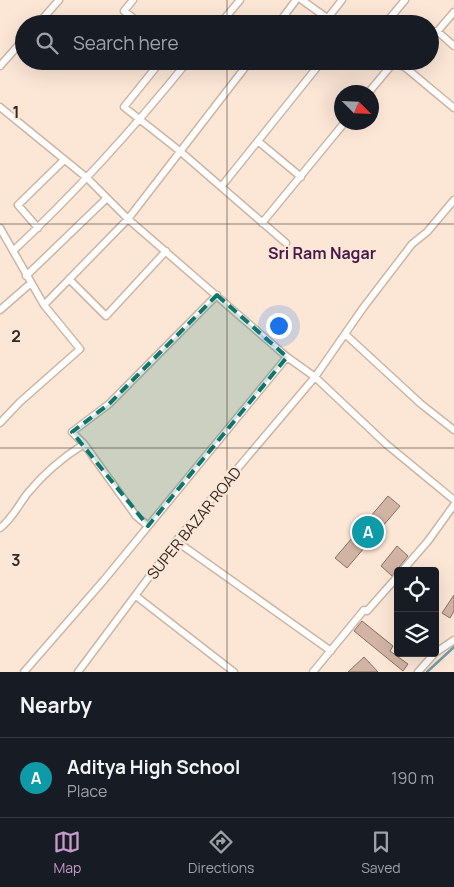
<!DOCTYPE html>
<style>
:root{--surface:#171b24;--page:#20242c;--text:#f1f3f6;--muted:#9ea1a6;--line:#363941;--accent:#c69bcb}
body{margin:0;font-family:Manrope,sans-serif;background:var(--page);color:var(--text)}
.controls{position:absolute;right:15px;bottom:15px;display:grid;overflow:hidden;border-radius:5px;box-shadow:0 5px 20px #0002}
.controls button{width:45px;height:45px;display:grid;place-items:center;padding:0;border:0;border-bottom:1px solid var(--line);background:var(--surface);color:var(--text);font:25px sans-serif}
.compass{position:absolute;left:334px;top:85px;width:45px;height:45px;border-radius:50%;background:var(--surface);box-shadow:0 5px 20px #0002;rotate:114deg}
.you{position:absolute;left:278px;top:325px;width:18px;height:18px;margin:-12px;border:4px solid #fff;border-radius:50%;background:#1a73e8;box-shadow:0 0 0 8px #1a73e833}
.badge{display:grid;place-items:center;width:32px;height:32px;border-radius:50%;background:var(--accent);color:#fff;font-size:16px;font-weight:700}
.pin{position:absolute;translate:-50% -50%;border:2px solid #fff;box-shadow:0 1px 5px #0006}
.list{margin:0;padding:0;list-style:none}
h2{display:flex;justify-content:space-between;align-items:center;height:65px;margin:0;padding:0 20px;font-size:21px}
h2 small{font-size:16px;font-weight:400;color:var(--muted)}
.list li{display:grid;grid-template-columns:32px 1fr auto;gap:15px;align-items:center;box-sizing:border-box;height:80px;padding:0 20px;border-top:1px solid var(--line)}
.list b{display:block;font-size:19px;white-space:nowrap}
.list p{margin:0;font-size:16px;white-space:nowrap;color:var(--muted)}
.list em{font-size:16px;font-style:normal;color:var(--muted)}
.icon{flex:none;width:28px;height:28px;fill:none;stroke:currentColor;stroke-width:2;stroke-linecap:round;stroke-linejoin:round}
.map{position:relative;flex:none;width:454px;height:672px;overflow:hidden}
.search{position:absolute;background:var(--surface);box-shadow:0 5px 20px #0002;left:15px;right:15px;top:15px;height:55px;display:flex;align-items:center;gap:12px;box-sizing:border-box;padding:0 18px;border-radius:28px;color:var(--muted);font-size:19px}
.sheet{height:145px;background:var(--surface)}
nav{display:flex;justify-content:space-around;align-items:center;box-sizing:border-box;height:70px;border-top:1px solid var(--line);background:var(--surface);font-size:14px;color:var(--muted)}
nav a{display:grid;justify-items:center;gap:2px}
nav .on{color:var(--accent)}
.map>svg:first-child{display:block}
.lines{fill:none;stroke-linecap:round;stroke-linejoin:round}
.stream{stroke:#709ba8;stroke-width:2.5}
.building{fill:#d1b4a4;stroke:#896f60}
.minor-casing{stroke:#ceb5a1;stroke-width:9}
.minor{stroke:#fff;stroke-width:6}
.marked{fill:#0f766e;fill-opacity:0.2;stroke:#0f766e;stroke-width:4;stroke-dasharray:10 6;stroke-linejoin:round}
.grid{fill:none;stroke:#322821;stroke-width:1;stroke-opacity:0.55}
.labels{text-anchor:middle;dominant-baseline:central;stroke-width:4.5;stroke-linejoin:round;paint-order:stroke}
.street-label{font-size:15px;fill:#322821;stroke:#fce6d6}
.neighbourhood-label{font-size:16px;font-weight:bold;fill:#47184a;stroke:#fce6d6}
.grid-label{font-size:16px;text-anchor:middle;font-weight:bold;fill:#322821;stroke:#fce6d6;stroke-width:4.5;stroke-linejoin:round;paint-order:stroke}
</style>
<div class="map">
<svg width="454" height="672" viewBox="0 0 454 672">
<rect width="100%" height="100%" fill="#fce6d6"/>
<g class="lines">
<path class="stream" d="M 427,672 L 454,647"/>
</g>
<path class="building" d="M 388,496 L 400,506 L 347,568 L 335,558 Z
M 397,546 L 408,556 L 392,576 L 381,566 Z
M 454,595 L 454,611 L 450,618 L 442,613 Z
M 362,621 L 393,646 L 390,651 L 408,664 L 403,671 L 354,631 Z
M 364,657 L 378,672 L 348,672 Z"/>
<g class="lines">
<defs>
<path id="minor" d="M 133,0 L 124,11 L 141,24
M 302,0 L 327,18
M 38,24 L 59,0
M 220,24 L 240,0
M 278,24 L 296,0
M 323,24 L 342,0
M 385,24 L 405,0
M 437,31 L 454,46
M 430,40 L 454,12
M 161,61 L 124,107 L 181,152 L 286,243
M 412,61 L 406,68 L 454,108
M 0,66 L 24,39
M 369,92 L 394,62 L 406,68
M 0,107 L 87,178 L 128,219 L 287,357 L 315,377 L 386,444 L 454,500
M 259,142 L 301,177
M 221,187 L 322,61
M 262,223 L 345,122
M 0,228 L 44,305 L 80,349 L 20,402 L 0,423
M 38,228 L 18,205 L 64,160
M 13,251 C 76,192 134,128 188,61
M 26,276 L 107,198
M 69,279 L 106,316 L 166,251
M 44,305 L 128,219 L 250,61
M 0,310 L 31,283
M 345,334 L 421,404 L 454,430
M 84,444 L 136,516 L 148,526
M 0,528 C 12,519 18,506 27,494 C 43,474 62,458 84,444 L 72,432 L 109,404 L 217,295
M 176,541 L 331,651
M 402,571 L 428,541 L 454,505
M 136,596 L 234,672
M 435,653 L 454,640
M 24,672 L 104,580 L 287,357
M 78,672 L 176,541 L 315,377 L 363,308 L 412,244 L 427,232 L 454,200
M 313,672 L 364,610 L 367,611 L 398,576
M 418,672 L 435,653"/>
</defs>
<use href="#minor" class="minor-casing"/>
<use href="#minor" class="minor"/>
</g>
<path class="marked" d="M 217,295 L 287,357 L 148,526 L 72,432 L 109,404 Z"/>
<path class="grid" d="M 227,0 L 227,24M 227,61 L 227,672M 0,224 L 454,224M 0,448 L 454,448"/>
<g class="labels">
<g class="street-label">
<text transform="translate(194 523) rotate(-51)">SUPER BAZAR ROAD</text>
</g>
<g class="neighbourhood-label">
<text x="322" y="253">Sri Ram Nagar</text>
</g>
</g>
<g class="grid-label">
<text x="16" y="118">1</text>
<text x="16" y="342">2</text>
<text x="16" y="566">3</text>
</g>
</svg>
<div class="controls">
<button><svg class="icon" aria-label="locate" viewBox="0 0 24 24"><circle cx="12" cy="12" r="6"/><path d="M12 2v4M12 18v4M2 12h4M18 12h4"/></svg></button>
<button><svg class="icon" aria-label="layers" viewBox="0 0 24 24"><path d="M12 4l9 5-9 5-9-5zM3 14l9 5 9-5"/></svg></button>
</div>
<svg class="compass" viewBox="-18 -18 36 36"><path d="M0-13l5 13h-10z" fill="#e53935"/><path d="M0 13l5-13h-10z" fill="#9ea1a6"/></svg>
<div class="you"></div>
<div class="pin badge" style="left:368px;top:532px;background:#0f9aa8">A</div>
<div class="search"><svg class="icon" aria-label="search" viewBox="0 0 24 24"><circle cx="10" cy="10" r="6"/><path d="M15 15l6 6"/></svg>Search here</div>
</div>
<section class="sheet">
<h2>Nearby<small></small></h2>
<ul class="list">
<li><span class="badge" style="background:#0f9aa8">A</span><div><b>Aditya High School</b><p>Place</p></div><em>190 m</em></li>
</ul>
</section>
<nav>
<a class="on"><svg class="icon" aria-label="map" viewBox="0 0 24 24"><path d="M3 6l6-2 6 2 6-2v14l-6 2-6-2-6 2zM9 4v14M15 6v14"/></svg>Map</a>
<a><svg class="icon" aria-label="directions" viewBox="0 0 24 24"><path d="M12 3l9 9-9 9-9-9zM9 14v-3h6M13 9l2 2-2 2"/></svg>Directions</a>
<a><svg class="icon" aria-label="saved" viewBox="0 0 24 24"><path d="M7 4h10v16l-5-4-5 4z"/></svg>Saved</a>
</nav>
